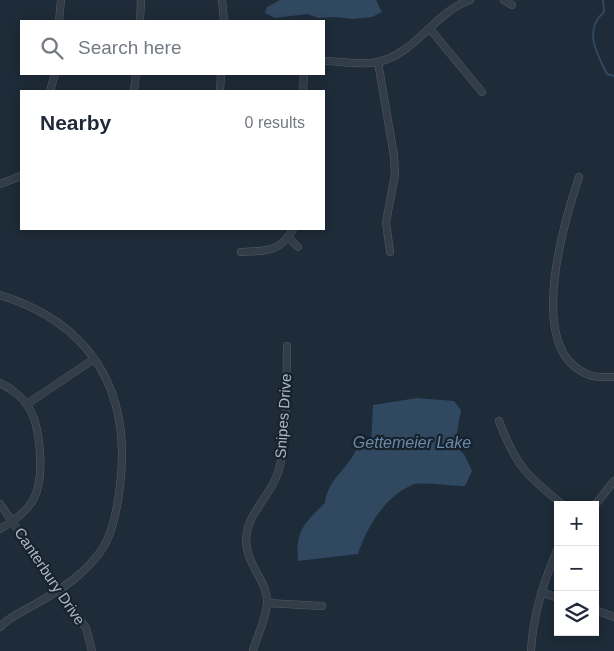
<!DOCTYPE html>
<meta charset="utf-8">
<style>
:root{--surface:#fff;--page:#f2f2f3;--text:#1f2937;--muted:#747a83;--line:#e0e1e3}
body{margin:0;font-family:Helvetica,sans-serif;background:var(--page);color:var(--text)}
.controls{position:absolute;right:15px;bottom:15px;display:grid;overflow:hidden;border-radius:0px;box-shadow:0 2px 12px #0003}
.controls button{width:45px;height:45px;display:grid;place-items:center;padding:0;border:0;border-bottom:1px solid var(--line);background:var(--surface);color:var(--text);font:25px sans-serif}
.list{margin:0;padding:0;list-style:none}
h2{display:flex;justify-content:space-between;align-items:center;height:65px;margin:0;padding:0 20px;font-size:21px}
h2 small{font-size:16px;font-weight:400;color:var(--muted)}
.icon{flex:none;width:28px;height:28px;fill:none;stroke:currentColor;stroke-width:2;stroke-linecap:round;stroke-linejoin:round}
.map{position:relative;flex:none;width:614px;height:651px;overflow:hidden}
.search{position:absolute;background:var(--surface);box-shadow:0 2px 12px #0003;left:20px;top:20px;width:305px;height:55px;display:flex;align-items:center;gap:12px;box-sizing:border-box;padding:0 18px;border-radius:0px;color:var(--muted);font-size:19px}
.panel{position:absolute;background:var(--surface);box-shadow:0 2px 12px #0003;left:20px;top:90px;width:305px;height:140px;border-radius:0px}
.map>svg:first-child{display:block}
.water{fill:#304860}
.lines{fill:none;stroke-linecap:round;stroke-linejoin:round}
.stream{stroke:#304860;stroke-width:2}
.minor-casing{stroke:#4f5b66;stroke-width:8}
.minor{stroke:#323d48;stroke-width:7}
.labels{text-anchor:middle;dominant-baseline:central;stroke-width:4.5;stroke-linejoin:round;paint-order:stroke}
.street-label{font-size:15px;fill:#abb8c5;stroke:#17222c}
.water-label{font-size:16px;font-style:italic;fill:#698bab;stroke:#17222c}
</style>
<div class="map">
<svg width="614" height="651" viewBox="0 0 614 651">
<rect width="100%" height="100%" fill="#1e2b38"/>
<path class="water" d="M 280,0 L 376,0 L 382,12 L 372,17 L 353,19 L 335,17 L 319,18 L 307,14 L 275,18 L 265,13 L 267,7 Z
M 417,398 L 454,401 L 461,410 L 455,443 L 465,456 L 472,471 L 465,486 C 455,486 421,482 415,484 C 387,493 366,528 358,554 L 298,561 C 295,530 305,523 325,503 C 328,477 350,469 358,445 L 371,443 L 373,405 Z"/>
<g class="lines">
<path class="stream" d="M 603,0 L 604,12 C 583,30 597,54 607,74 L 614,76"/>
<defs>
<path id="minor" d="M 222,0 L 224,21
M 504,0 L 512,5
M 59,21 L 61,0
M 140,21 L 141,0
M 430,29 L 482,92
M 324,61 C 341,61 361,66 378,62 C 415,54 435,12 470,0
M 378,62 L 394,156 L 395,175 L 386,222 L 390,252
M 50,91 L 55,74
M 134,91 L 136,74
M 220,91 L 221,74
M 303,91 L 304,74
M 579,177 C 564,222 528,341 581,371 C 591,378 602,377 614,377
M 0,184 L 21,176
M 288,237 L 298,247
M 241,252 C 265,251 281,252 293,229
M 0,295 C 87,322 129,385 121,476 C 119,498 115,527 104,546 C 88,573 59,591 32,606 C 21,612 8,618 0,627
M 0,383 C 9,387 22,397 27,405 C 41,424 45,477 34,498 C 27,512 13,521 0,529
M 27,404 L 94,359
M 499,421 C 516,466 526,475 563,505
M 0,504 L 86,628 L 92,651
M 595,505 L 614,481
M 541,592 L 558,598
M 267,603 L 322,606
M 595,610 L 614,617
M 253,651 C 257,636 266,619 267,604 C 269,579 241,563 247,532 C 251,511 270,495 277,475 C 289,443 286,381 287,346
M 531,651 C 533,614 544,581 558,548"/>
</defs>
<use href="#minor" class="minor-casing"/>
<use href="#minor" class="minor"/>
</g>
<g class="labels">
<g class="street-label">
<text transform="translate(283 416) rotate(-86)">Snipes Drive</text>
<text transform="translate(50 576) rotate(56)">Canterbury Drive</text>
</g>
<g class="water-label">
<text x="412" y="442">Gettemeier Lake</text>
</g>
</g>
</svg>
<div class="controls">
<button>+</button>
<button>−</button>
<button><svg class="icon" aria-label="layers" viewBox="0 0 24 24"><path d="M12 4l9 5-9 5-9-5zM3 14l9 5 9-5"/></svg></button>
</div>
<div class="search"><svg class="icon" aria-label="search" viewBox="0 0 24 24"><circle cx="10" cy="10" r="6"/><path d="M15 15l6 6"/></svg>Search here</div>
<section class="panel">
<h2>Nearby<small>0 results</small></h2>
<ul class="list">
</ul>
</section>
</div>
